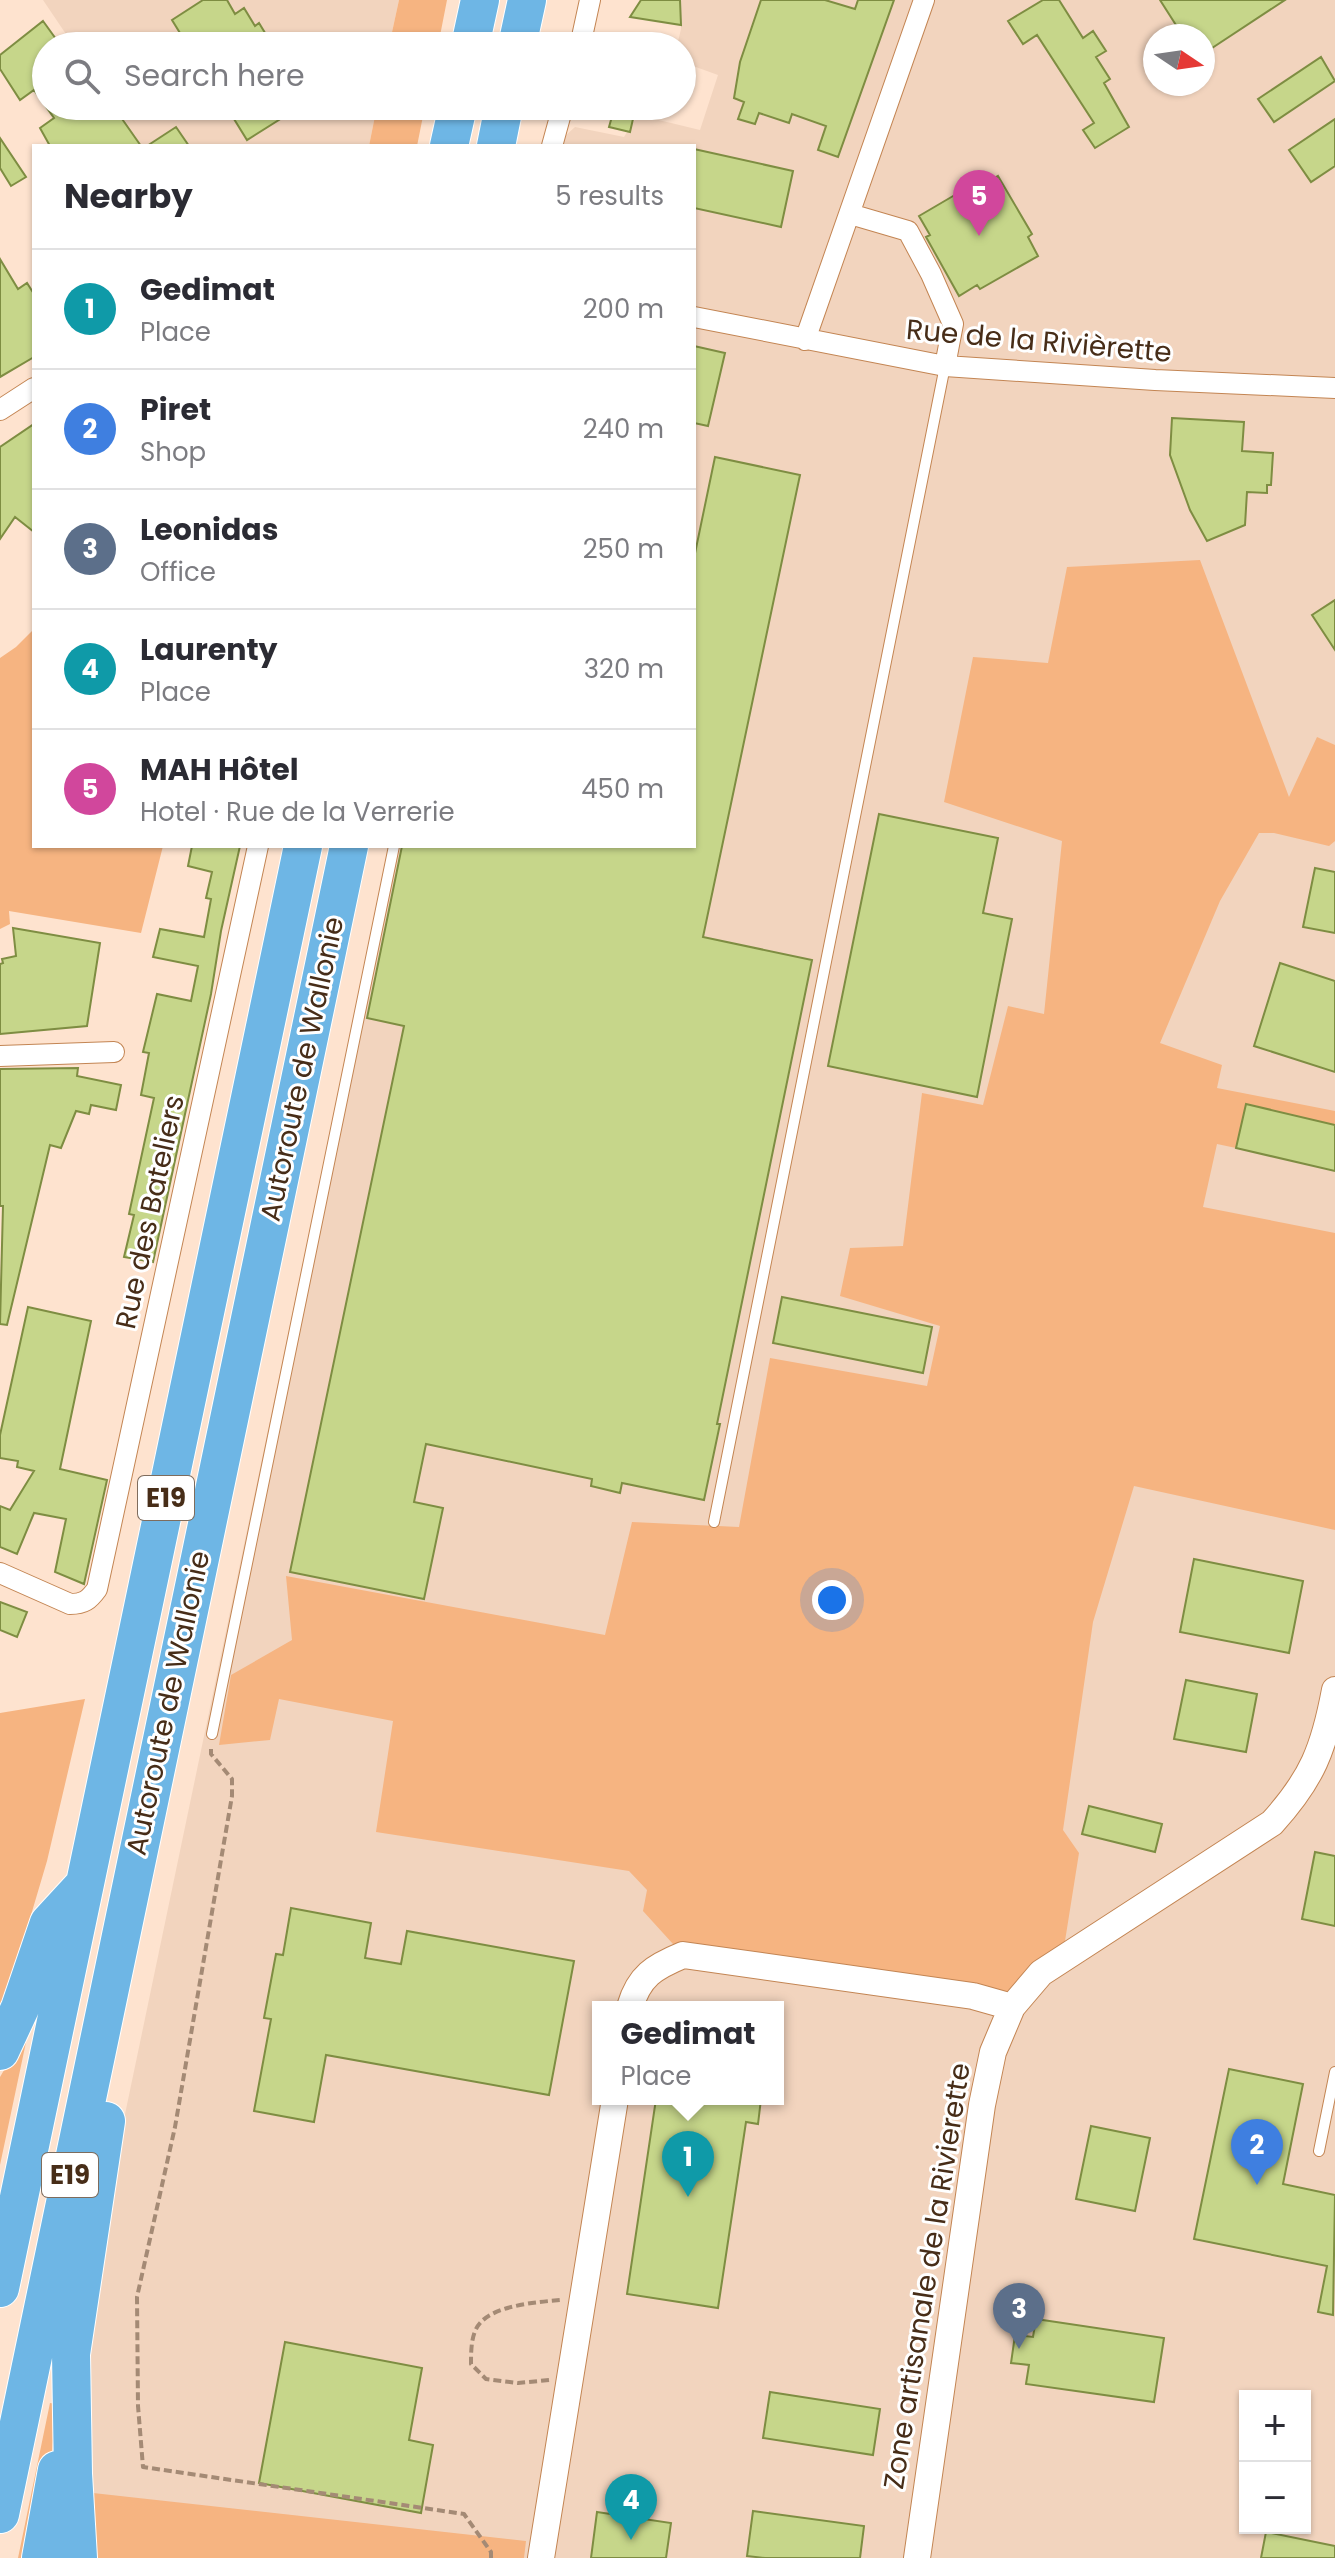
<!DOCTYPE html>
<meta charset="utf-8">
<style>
:root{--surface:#fff;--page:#f7f7f7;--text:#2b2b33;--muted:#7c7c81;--line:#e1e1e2;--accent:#0f766e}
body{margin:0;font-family:Poppins,sans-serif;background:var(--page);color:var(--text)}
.controls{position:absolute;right:24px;bottom:24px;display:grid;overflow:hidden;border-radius:0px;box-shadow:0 2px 6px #0004}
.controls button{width:72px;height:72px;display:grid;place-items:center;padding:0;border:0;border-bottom:2px solid var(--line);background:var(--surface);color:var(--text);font:40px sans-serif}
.compass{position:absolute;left:1143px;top:24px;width:72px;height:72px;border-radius:50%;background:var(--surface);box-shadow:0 2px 6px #0004;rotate:103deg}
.you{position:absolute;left:832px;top:1600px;width:28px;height:28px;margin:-20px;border:6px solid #fff;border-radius:50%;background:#1a73e8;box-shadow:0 0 0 12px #1a73e833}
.badge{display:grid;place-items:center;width:52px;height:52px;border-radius:50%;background:var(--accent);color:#fff;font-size:26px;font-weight:700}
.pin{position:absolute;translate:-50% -66px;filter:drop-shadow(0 2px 4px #0008)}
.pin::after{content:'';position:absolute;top:42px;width:28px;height:24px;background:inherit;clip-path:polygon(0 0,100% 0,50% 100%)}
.popup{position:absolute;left:592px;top:2001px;width:192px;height:104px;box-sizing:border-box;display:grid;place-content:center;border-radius:0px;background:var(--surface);filter:drop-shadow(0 2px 6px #0005);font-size:26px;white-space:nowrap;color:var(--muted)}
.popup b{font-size:30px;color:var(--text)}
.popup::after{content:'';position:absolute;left:50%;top:100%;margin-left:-16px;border:16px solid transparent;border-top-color:var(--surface)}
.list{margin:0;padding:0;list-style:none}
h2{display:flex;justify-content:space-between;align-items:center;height:104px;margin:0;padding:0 32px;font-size:34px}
h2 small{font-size:26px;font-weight:400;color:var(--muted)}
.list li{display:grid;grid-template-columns:52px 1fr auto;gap:24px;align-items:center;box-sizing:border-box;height:120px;padding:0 32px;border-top:2px solid var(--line)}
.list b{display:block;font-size:30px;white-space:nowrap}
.list p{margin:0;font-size:26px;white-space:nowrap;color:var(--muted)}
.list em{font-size:26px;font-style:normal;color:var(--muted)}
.icon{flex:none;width:44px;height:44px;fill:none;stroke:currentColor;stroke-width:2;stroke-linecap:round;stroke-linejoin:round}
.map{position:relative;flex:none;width:1335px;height:2558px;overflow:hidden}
.search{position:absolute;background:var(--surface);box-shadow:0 2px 6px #0004;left:32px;top:32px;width:664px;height:88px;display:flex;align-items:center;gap:20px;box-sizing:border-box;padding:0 28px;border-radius:44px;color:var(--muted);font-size:30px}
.panel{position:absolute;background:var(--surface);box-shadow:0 2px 6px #0004;left:32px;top:144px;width:664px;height:704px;border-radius:0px}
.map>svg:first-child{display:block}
.built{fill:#f2d4be;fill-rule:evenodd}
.green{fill:#f6b481}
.building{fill:#c6d68a;stroke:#7e8d42;stroke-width:2}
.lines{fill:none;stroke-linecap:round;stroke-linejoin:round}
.service-casing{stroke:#c38553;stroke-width:12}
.minor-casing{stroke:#c38553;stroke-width:22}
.tertiary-casing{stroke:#c38553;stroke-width:28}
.motorway-casing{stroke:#fff;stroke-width:40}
.path{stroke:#a48a75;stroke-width:4;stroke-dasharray:8 4;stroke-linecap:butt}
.service{stroke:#fff;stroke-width:10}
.minor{stroke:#fff;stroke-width:20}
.tertiary{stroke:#fff;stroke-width:26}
.motorway{stroke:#6eb6e5;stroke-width:38}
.labels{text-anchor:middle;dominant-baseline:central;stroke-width:6;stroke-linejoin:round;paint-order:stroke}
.shield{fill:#fff;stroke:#7e6c5d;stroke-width:2}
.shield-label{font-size:26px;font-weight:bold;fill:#472d18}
.street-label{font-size:28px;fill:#472d18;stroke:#fff}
</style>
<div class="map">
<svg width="1335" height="2558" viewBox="0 0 1335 2558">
<rect width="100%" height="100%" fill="#fee3cf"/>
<path class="built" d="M 43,0 L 399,0 L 389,46 L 74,46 Z
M 680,0 L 1335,0 L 1335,2558 L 93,2558 L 87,2386 L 93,2295 L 119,2143 L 390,846 L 694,846 L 694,146 L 554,146 L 575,127 L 624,137 L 638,115 L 700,130 L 718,75 L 682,62 L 682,46 L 677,46 L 681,29 ZM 1155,36 L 1203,36 L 1203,84 L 1155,84 ZM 598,2007 L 778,2007 L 778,2099 L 598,2099 ZM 1245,2396 L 1305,2396 L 1305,2528 L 1245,2528 Z
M 115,106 L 377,106 L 369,146 L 142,146 Z"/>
<path class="green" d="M 399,0 L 447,0 L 438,46 L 389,46 Z
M 377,106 L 425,106 L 417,146 L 369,146 Z
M 1200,560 L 1289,797 L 1317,737 L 1335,745 L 1335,841 L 1329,846 L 1274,833 L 1259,833 L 1220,901 L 1160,1043 L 1222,1065 L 1217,1088 L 1335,1111 L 1335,1125 L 1246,1104 L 1236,1148 L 1217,1144 L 1203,1207 L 1335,1233 L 1335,1530 L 1134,1486 L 1093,1622 L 1063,1830 L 1079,1853 L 1065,1941 L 1002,2004 L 683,1955 L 643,1911 L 647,1890 L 629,1871 L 376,1832 L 393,1721 L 279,1699 L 270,1740 L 219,1745 L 231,1675 L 292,1640 L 286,1576 L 605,1635 L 632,1522 L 739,1527 L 770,1358 L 927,1386 L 940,1326 L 840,1296 L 850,1248 L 903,1246 L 922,1093 L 983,1105 L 1008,1006 L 1044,1014 L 1062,841 L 944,802 L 973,657 L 1048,663 L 1067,567 Z
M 34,629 L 34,846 L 163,846 L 141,933 L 9,911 L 10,924 L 0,929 L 0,658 L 16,647 Z
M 85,1699 L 47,1861 L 7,1996 L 0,2009 L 0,1713 Z
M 29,2028 L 0,2165 L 0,2077 Z
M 50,2403 L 56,2404 L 52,2453 L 30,2558 L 18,2558 Z
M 84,2492 L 526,2541 L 524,2558 L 93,2558 Z"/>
<path class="building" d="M 203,0 L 227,0 L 235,14 L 244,8 L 255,26 L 259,23 L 273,46 L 188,46 L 172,20 Z
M 641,0 L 680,0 L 681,25 L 630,17 Z
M 761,0 L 825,0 L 855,9 L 858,0 L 894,0 L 838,157 L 818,150 L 826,126 L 792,114 L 789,123 L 759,113 L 755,124 L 738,119 L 744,102 L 734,98 L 740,62 Z
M 1043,0 L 1059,0 L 1083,38 L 1093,31 L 1106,51 L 1096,57 L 1110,79 L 1104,83 L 1129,127 L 1095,148 L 1083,130 L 1094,123 L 1037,35 L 1023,44 L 1008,21 Z
M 1160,0 L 1285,0 L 1203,54 L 1203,36 L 1183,36 Z
M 43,21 L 61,46 L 46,46 L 46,106 L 113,106 L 141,146 L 50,146 L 40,128 L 54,118 L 34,90 L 20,100 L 0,69 L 0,55 Z
M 1321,57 L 1335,81 L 1274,122 L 1258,99 Z
M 226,106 L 301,106 L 247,140 Z
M 615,106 L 636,106 L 630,132 L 609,127 Z
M 1335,119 L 1335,166 L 1311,182 L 1289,150 Z
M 176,127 L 189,146 L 147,146 Z
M 0,138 L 26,177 L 11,186 L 0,168 Z
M 694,149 L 793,171 L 781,227 L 694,208 Z
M 998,176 L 1032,234 L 1028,237 L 1038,256 L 980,289 L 977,285 L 959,296 L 926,237 L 930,235 L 919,216 L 977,182 L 980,187 Z
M 0,259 L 18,289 L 27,283 L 34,294 L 34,357 L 0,377 Z
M 694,346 L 725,353 L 708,426 L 694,423 Z
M 1172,418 L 1244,422 L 1242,451 L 1273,453 L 1271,485 L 1267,485 L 1267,493 L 1247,492 L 1245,525 L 1207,541 L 1190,510 L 1170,455 Z
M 34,424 L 34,532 L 15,517 L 0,539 L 0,447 Z
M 715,457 L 800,475 L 703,937 L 812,960 L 717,1424 L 720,1424 L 704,1500 L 622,1483 L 620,1493 L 591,1486 L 592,1479 L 426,1444 L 414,1502 L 443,1508 L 424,1599 L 290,1572 L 404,1026 L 367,1018 L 402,846 L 694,846 L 694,558 Z
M 1335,600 L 1335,650 L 1312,615 Z
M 879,814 L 998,838 L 983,913 L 1012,919 L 977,1097 L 828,1066 Z
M 192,846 L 240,846 L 221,931 L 211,994 L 153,1262 L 124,1257 L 134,1215 L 129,1214 L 154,1098 L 141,1095 L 149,1053 L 143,1052 L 157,994 L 191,1001 L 198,966 L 153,957 L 160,929 L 204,937 L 211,899 L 206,898 L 212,872 L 188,866 Z
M 1315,868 L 1335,872 L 1335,933 L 1303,927 Z
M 13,928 L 100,943 L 87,1026 L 0,1034 L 0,964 L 3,963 L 2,959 L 16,956 Z
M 1280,963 L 1335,981 L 1335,1072 L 1254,1046 Z
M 78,1068 L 77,1076 L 121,1085 L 116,1110 L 91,1105 L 89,1114 L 76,1111 L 61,1148 L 50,1145 L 7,1325 L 0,1324 L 3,1206 L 0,1206 L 0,1069 Z
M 1246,1104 L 1335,1125 L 1335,1171 L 1236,1148 Z
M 782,1297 L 932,1327 L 923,1373 L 773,1343 Z
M 28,1307 L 91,1321 L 60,1469 L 107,1480 L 84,1584 L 55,1572 L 66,1519 L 34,1513 L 17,1554 L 0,1547 L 0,1506 L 10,1510 L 34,1471 L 17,1467 L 18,1461 L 0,1458 L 0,1435 Z
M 1194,1559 L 1303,1581 L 1289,1653 L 1180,1632 Z
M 0,1602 L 27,1612 L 17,1637 L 0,1630 Z
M 1186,1680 L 1257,1694 L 1246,1752 L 1174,1739 Z
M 1089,1806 L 1162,1824 L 1155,1852 L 1082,1834 Z
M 1315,1852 L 1335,1856 L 1335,1926 L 1302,1919 Z
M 291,1908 L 371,1923 L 365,1958 L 401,1964 L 407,1931 L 574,1961 L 549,2095 L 326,2055 L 314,2122 L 254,2111 L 271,2019 L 264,2018 L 276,1954 L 283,1955 Z
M 1229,2069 L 1303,2084 L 1283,2184 L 1335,2195 L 1333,2315 L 1318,2312 L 1327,2266 L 1194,2239 Z
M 656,2099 L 761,2099 L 758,2124 L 746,2122 L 718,2308 L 627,2294 Z
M 1091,2126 L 1150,2138 L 1135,2211 L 1076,2199 Z
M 1036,2319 L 1164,2338 L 1154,2402 L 1026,2384 L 1029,2365 L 1011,2363 L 1015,2335 L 1033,2337 Z
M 285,2342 L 422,2368 L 409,2440 L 433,2445 L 421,2513 L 259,2483 Z
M 770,2392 L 880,2409 L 873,2455 L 763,2438 Z
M 753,2511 L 864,2526 L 860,2558 L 765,2558 L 747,2556 Z
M 597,2512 L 671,2523 L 666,2558 L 591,2558 Z
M 1266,2532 L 1335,2546 L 1335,2558 L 1261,2558 Z"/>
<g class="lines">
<defs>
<path id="service" d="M 714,1522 L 945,366
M 212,1734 L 394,846
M 1319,2151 L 1335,2072"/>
<path id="minor" d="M 580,46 L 590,0
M 552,146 L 563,106
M 850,214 L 908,231 L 931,274 L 953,324 L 945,366
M 694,317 L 945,366 L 1155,380 L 1335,388
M 805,340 L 924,0
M 0,410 L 34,388
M 0,1056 L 114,1052
M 0,1573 L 70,1604 C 84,1604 89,1600 97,1589 L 258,846"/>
<path id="tertiary" d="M 630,2007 C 639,1976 654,1967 683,1955 L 973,1996 L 1012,2007
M 541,2558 L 615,2099
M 917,2558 L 982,2105 L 993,2052 L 1012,2007 L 1041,1973 L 1272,1823 C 1312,1779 1324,1749 1335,1690"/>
<path id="motorway" d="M 470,46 L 480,0
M 517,46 L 527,0
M 449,146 L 458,106
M 496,146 L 504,106
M 0,2051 L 20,2008 L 49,1923 L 84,1885
M 0,2288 L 303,846
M 0,2514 L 349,846
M 41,2558 L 57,2470
M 78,2558 L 73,2474 L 71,2354 L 106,2121"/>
</defs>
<use href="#service" class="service-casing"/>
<use href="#minor" class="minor-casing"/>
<use href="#tertiary" class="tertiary-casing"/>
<use href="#motorway" class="motorway-casing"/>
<path class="path" d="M 211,1749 L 211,1754 L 232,1779 L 232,1796 L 175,2127 L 137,2297 L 138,2406 L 143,2467 L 464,2514 L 491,2552 L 491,2558
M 549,2380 L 518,2383 L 486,2379 L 471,2364 C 471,2350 471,2332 481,2322 C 497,2305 538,2302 560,2300"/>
<use href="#service" class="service"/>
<use href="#minor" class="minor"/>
<use href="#tertiary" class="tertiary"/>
<use href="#motorway" class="motorway"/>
</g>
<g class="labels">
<g class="shield">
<rect x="138" y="1476" width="56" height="44" rx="6"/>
<rect x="42" y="2153" width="56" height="44" rx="6"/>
</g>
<g class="shield-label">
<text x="166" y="1498">E19</text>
<text x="70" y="2175">E19</text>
</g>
<g class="street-label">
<text transform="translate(1039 341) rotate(5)">Rue de la Rivièrette</text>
<text transform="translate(302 1069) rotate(-78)">Autoroute de Wallonie</text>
<text transform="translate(150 1212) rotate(-78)">Rue des Bateliers</text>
<text transform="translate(168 1703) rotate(-78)">Autoroute de Wallonie</text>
<text transform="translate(927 2276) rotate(-81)">Zone artisanale de la Rivierette</text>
</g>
</g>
</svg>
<div class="controls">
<button>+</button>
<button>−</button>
</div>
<svg class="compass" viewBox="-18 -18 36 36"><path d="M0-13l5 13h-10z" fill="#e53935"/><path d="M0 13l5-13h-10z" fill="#7c7c81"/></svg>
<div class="you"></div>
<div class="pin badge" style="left:688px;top:2197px;background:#0f9aa8">1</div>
<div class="popup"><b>Gedimat</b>Place</div>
<div class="pin badge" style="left:1257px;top:2185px;background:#3f7fe0">2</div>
<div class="pin badge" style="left:1019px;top:2349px;background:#5c6f8a">3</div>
<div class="pin badge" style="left:631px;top:2540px;background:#0f9aa8">4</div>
<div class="pin badge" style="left:979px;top:236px;background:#d1479c">5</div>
<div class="search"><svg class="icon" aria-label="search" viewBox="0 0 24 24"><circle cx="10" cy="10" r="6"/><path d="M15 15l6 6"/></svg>Search here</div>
<section class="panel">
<h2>Nearby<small>5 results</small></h2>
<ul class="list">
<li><span class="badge" style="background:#0f9aa8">1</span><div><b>Gedimat</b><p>Place</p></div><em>200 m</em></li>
<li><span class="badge" style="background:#3f7fe0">2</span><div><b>Piret</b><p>Shop</p></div><em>240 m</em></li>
<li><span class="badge" style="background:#5c6f8a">3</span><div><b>Leonidas</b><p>Office</p></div><em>250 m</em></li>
<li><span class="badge" style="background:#0f9aa8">4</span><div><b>Laurenty</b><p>Place</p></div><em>320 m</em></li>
<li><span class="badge" style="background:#d1479c">5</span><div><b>MAH Hôtel</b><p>Hotel · Rue de la Verrerie</p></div><em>450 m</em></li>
</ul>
</section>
</div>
